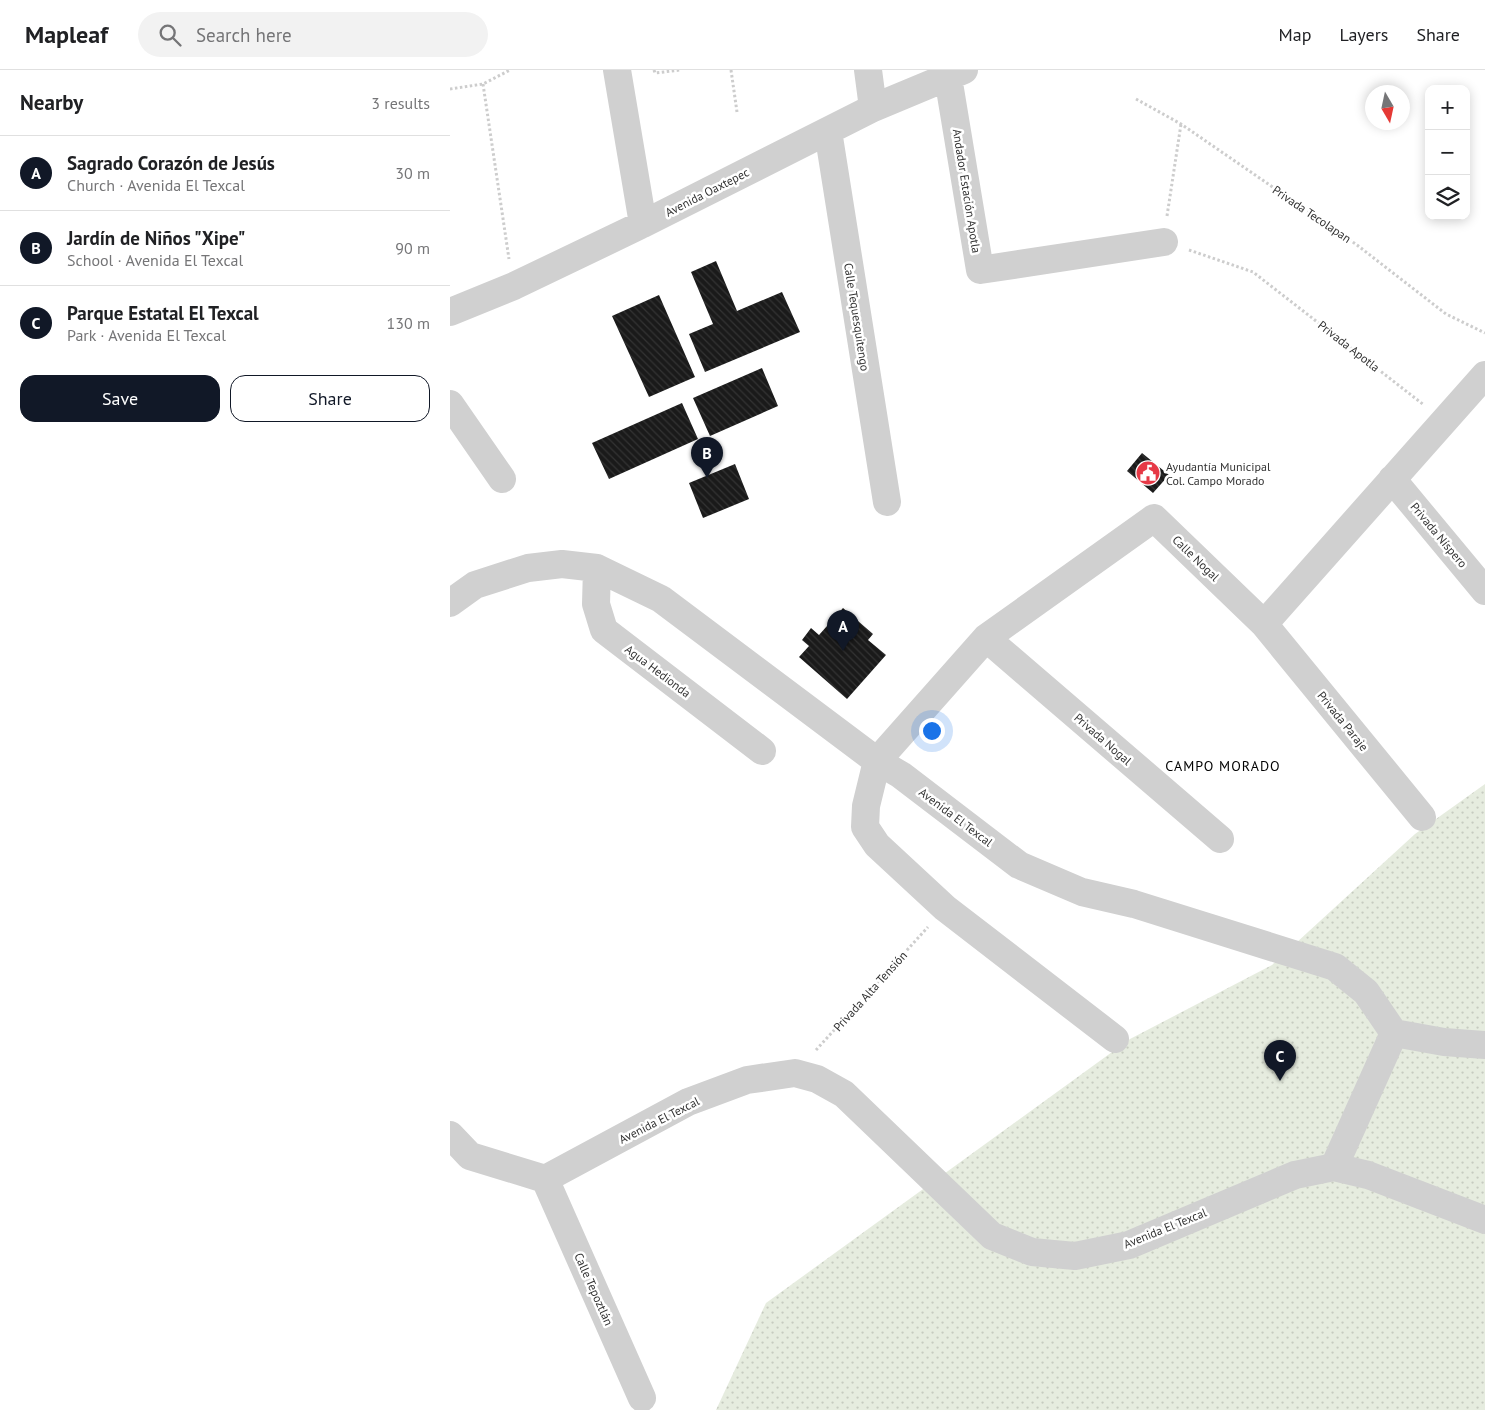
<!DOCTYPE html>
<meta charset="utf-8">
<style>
:root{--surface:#fff;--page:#f2f2f2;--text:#202124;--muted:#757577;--line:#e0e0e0;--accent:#111827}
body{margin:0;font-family:"PT Sans",sans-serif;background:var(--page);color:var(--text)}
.controls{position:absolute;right:15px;top:15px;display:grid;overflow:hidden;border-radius:10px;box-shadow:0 2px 12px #0003}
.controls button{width:45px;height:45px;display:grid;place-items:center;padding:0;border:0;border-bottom:1px solid var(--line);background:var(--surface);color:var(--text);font:25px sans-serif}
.compass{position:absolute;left:915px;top:15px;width:45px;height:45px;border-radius:50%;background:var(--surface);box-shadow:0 2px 12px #0003;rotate:171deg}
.you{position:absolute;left:481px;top:660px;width:18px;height:18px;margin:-12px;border:4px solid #fff;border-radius:50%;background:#1a73e8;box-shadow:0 0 0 8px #1a73e833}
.badge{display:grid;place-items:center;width:32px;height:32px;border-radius:50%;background:var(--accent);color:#fff;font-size:16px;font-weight:700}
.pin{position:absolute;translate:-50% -41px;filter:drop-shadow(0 1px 2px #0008)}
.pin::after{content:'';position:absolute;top:26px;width:18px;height:15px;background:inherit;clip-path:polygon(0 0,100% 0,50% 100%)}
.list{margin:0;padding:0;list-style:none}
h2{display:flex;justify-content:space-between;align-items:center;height:65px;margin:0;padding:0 20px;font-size:21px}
h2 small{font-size:16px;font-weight:400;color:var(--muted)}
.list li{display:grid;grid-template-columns:32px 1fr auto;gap:15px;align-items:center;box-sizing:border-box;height:75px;padding:0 20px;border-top:1px solid var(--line)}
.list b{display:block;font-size:19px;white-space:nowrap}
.list p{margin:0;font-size:16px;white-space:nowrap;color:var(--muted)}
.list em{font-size:16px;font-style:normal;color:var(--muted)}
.actions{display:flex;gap:10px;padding:15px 20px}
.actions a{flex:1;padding:11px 0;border:1px solid var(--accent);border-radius:15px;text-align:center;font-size:18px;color:var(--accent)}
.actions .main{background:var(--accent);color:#fff}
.icon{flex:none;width:28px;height:28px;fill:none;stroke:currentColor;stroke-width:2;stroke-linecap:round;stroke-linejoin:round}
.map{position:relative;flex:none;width:1035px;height:1340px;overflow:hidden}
header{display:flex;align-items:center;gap:30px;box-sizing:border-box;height:70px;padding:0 25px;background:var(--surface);border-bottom:1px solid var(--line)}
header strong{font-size:24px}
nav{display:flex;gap:28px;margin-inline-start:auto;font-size:18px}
.search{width:350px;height:45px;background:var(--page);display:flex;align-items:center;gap:12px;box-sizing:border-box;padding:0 18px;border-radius:28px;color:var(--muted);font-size:19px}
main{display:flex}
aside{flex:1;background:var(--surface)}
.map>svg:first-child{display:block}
.park{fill:url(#park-dots)}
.building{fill:url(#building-back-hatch)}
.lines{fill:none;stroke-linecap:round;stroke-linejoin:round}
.path{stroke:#cdcdcd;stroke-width:3;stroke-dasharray:2.5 2.5;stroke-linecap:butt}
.minor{stroke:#d0d0d0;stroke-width:28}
.labels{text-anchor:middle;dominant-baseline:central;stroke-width:5;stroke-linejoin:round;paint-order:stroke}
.street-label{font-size:12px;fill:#333;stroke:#fff}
.poi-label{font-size:12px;fill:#333;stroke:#fff;text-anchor:start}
.neighbourhood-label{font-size:14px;letter-spacing:1px;fill:#000;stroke:#fff}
</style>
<header>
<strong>Mapleaf</strong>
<div class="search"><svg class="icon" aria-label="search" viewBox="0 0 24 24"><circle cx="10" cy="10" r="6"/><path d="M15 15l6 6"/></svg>Search here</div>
<nav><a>Map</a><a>Layers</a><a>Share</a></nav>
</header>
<main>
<aside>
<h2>Nearby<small>3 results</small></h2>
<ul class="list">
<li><span class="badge">A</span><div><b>Sagrado Corazón de Jesús</b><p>Church · Avenida El Texcal</p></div><em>30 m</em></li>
<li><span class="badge">B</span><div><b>Jardín de Niños &quot;Xipe&quot;</b><p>School · Avenida El Texcal</p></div><em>90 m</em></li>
<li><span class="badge">C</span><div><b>Parque Estatal El Texcal</b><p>Park · Avenida El Texcal</p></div><em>130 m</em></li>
</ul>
<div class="actions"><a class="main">Save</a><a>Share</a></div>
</aside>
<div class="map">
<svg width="1035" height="1340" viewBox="0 0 1035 1340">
<defs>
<pattern id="park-dots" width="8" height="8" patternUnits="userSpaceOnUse" patternTransform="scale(1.25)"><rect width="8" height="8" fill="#e6ecdf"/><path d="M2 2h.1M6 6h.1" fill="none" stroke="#c6cbc0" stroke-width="1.8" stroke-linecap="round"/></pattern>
<pattern id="building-back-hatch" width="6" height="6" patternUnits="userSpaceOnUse" patternTransform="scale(1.25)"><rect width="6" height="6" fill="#1a1a1a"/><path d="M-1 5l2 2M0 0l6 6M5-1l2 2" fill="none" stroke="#333"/></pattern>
</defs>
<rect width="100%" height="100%" fill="#fff"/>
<path class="park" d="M 1035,714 L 1035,1340 L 266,1340 L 316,1233 L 680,969 L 822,895 L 965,764 Z"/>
<path class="building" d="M 266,191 L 287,241 L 332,222 L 350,262 L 255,302 L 239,264 L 263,254 L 241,202 Z
M 209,225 L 245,307 L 199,327 L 162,246 Z
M 312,298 L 328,336 L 260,366 L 243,328 Z
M 232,333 L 248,369 L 159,409 L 142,373 Z
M 692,383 L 719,405 L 703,423 L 677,401 Z
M 285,394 L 299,429 L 253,448 L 239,413 Z
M 393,538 L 423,564 L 418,570 L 436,585 L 397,629 L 349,587 L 359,576 L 352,570 L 361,558 L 369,565 Z"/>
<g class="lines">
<path class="path" d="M 204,0 L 205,3 L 230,0
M 281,0 L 287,42
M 33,14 L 59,189
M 0,19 L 33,14 L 60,0
M 686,29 L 731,54 L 907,175 L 996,244 L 1035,263
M 717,146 L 731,54
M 739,180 L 803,202 L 974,335
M 366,980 L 478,857"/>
<path class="minor" d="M 167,0 L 193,154
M 418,0 L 423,38
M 498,7 L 530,200 L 714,172
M 378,61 L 437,432
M 0,242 L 64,216 L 193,154 L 423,38 L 514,0
M 0,334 L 52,409
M 942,409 L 1035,521
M 147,498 L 146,534 L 154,560 L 312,681
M 0,533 L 25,515 L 78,498 L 112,494 L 147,498 L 211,529 L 427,691 L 451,705 L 569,795 L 632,822 L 684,834 L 885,897 L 916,922 L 944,963 L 994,972 L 1035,975
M 814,554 L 1035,305
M 536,568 L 770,769
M 665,969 L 495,838 L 427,775 L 415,757 L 416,736 L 427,691 L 536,568 L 704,448 L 814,554 L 972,747
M 0,1065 L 20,1086 L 95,1109 L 238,1032 L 297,1010 L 345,1003 L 367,1009 L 394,1024 L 542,1166 L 582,1182 L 625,1186 L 679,1175 L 845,1105 L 884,1097 L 918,1105 L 1035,1150
M 884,1097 L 944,963
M 95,1109 L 192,1328"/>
</g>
<defs>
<symbol id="civic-disc" viewBox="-11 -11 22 22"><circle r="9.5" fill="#e63946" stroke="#fff"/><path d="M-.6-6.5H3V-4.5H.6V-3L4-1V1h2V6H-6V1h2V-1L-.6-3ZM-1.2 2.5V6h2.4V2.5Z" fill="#fff"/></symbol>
</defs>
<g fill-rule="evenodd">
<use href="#civic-disc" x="684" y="389" width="28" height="28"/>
</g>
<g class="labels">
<g class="street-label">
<text transform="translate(517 121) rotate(81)">Andador Estación Apotla</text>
<text transform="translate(257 122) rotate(-27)">Avenida Oaxtepec</text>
<text transform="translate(862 144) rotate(34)">Privada Tecolapan</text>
<text transform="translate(407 247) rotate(81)">Calle Tequesquitengo</text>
<text transform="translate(899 276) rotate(38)">Privada Apotla</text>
<text transform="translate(989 465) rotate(50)">Privada Níspero</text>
<text transform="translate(746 488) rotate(44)">Calle Nogal</text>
<text transform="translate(208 601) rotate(37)">Agua Hedionda</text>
<text transform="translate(893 651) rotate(51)">Privada Paraje</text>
<text transform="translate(653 669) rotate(41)">Privada Nogal</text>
<text transform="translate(506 747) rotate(37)">Avenida El Texcal</text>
<text transform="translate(420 921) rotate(-48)">Privada Alta Tensión</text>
<text transform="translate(209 1050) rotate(-27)">Avenida El Texcal</text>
<text transform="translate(715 1158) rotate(-22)">Avenida El Texcal</text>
<text transform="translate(144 1219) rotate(66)">Calle Tepoztlán</text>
</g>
<g class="poi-label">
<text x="716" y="396">Ayudantía Municipal<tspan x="716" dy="14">Col. Campo Morado</tspan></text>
</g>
<g class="neighbourhood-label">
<text x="773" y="696">CAMPO MORADO</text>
</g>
</g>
</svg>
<div class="controls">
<button>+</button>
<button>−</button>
<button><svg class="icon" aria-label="layers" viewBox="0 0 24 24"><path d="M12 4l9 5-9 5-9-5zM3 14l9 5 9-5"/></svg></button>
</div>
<svg class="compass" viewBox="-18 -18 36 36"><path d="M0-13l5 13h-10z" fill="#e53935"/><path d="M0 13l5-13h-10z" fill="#757577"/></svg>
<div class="you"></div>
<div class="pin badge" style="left:393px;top:581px">A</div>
<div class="pin badge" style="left:257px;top:408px">B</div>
<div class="pin badge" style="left:830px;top:1011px">C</div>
</div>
</main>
